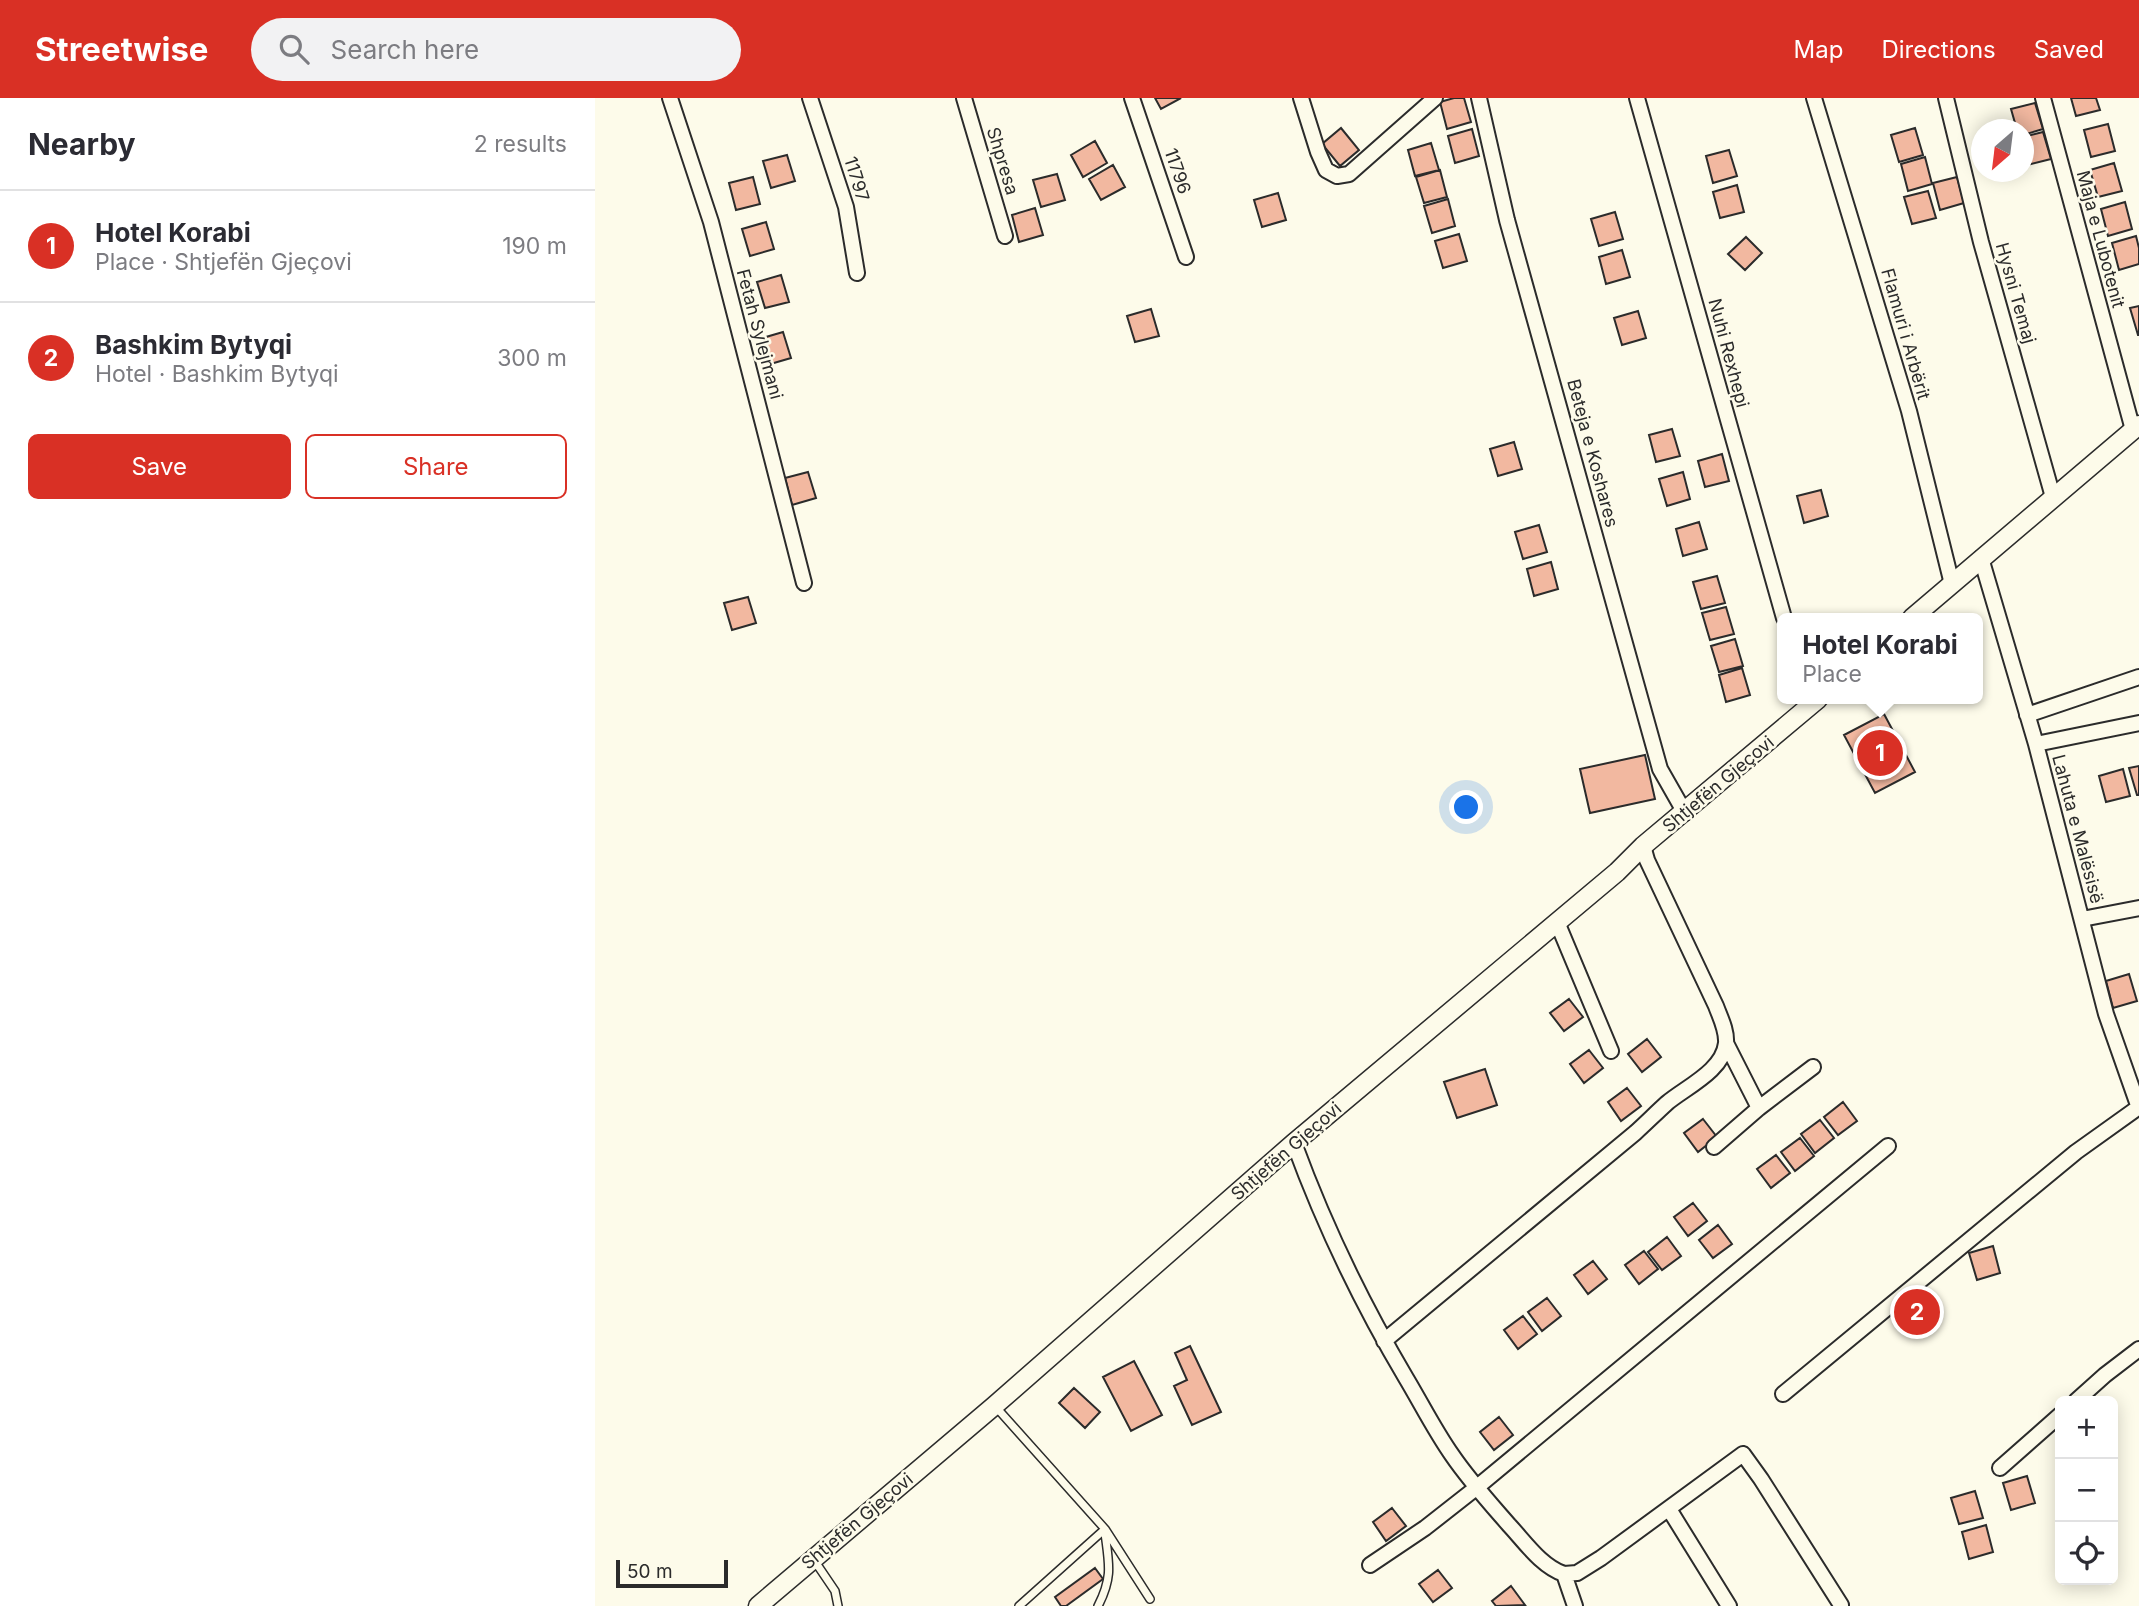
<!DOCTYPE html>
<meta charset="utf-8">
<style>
:root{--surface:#fff;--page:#f2f2f3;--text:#2b2b33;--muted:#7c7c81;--line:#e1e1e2;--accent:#d93025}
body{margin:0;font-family:Inter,sans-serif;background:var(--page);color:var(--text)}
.controls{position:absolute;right:21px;bottom:21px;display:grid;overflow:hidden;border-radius:10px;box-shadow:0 4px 18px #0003}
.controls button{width:63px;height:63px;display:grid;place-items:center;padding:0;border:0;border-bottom:2px solid var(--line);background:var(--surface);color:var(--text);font:35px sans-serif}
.compass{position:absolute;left:1376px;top:21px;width:63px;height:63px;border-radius:50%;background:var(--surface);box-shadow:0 4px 18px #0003;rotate:208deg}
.scale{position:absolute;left:21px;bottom:18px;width:112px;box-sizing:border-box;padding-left:7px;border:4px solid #2b2b2b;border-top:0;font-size:19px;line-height:24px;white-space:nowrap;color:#2b2b2b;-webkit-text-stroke:5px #fdfbea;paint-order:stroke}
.you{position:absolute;left:872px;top:710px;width:24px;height:24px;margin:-18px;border:5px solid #fff;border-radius:50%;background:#1a73e8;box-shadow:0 0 0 10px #1a73e833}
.badge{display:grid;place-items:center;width:46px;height:46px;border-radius:50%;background:var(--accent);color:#fff;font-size:23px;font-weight:700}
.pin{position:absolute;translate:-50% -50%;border:4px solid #fff;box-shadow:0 2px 7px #0006}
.popup{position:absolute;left:1182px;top:515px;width:206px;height:91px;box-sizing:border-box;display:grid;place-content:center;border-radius:10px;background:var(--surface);filter:drop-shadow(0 2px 5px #0005);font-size:23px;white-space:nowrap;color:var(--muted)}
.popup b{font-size:26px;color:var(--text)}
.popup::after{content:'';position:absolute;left:50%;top:100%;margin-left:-14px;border:14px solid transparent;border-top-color:var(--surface)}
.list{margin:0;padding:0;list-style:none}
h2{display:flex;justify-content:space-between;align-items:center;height:91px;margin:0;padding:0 28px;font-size:30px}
h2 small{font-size:23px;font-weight:400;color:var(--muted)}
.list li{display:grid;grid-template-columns:46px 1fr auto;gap:21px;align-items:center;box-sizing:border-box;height:112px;padding:0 28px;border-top:2px solid var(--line)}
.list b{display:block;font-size:26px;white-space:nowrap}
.list p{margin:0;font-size:23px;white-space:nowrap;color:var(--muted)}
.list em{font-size:23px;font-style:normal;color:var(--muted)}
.actions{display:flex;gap:14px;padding:21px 28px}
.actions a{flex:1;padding:16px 0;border:2px solid var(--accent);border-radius:10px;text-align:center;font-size:24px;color:var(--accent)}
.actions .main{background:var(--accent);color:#fff}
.icon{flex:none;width:38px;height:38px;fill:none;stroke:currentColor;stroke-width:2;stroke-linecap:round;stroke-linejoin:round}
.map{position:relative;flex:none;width:1544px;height:1508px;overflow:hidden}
header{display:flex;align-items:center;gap:42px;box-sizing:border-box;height:98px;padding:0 35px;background:var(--accent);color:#fff}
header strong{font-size:33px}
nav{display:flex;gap:38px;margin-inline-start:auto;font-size:24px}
.search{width:490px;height:63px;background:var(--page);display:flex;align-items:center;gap:18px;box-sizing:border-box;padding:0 24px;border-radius:38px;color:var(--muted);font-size:26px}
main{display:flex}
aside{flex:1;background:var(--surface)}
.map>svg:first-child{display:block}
.building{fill:#f2b8a0;stroke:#2b2b2b;stroke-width:2}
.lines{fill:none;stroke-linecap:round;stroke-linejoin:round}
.service-casing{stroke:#2b2b2b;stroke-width:10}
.minor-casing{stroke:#2b2b2b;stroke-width:18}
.tertiary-casing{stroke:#2b2b2b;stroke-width:21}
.service{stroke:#fdfbea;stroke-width:7}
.minor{stroke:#fdfbea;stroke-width:14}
.tertiary{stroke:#fdfbea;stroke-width:18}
.labels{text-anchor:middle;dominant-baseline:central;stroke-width:5;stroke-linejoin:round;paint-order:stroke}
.street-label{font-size:18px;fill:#2b2b2b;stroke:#fdfbea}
</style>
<header>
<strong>Streetwise</strong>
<div class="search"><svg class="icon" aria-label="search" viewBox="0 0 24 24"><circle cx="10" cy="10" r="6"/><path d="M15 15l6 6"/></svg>Search here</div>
<nav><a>Map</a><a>Directions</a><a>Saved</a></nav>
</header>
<main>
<aside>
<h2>Nearby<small>2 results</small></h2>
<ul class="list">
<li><span class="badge">1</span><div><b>Hotel Korabi</b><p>Place · Shtjefën Gjeçovi</p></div><em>190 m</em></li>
<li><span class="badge">2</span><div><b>Bashkim Bytyqi</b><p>Hotel · Bashkim Bytyqi</p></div><em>300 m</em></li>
</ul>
<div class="actions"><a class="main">Save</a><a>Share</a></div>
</aside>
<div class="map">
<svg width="1544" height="1508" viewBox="0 0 1544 1508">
<rect width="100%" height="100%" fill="#fdfbea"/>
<path class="building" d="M 560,0 L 586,0 L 566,11 Z
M 859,0 L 869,0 L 876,24 L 852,31 L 845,4 Z
M 1476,0 L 1501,0 L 1505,12 L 1481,18 Z
M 1440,5 L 1448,31 L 1428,37 L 1428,32 L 1422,32 L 1416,11 Z
M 1513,26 L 1520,53 L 1496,59 L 1489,32 Z
M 746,30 L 764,52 L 745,68 L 727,46 Z
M 1320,30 L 1328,57 L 1304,64 L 1296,37 Z
M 877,31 L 884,58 L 860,65 L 853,38 Z
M 1448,34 L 1456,61 L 1432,67 L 1428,54 L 1428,39 Z
M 500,43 L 512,65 L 488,79 L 476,57 Z
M 836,45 L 844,72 L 820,78 L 813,52 Z
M 1134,52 L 1142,78 L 1118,85 L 1111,58 Z
M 192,57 L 200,83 L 176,90 L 168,63 Z
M 1330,59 L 1337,86 L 1313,93 L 1306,66 Z
M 1519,65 L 1527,93 L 1503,99 L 1495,72 Z
M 518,67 L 530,89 L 506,102 L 494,81 Z
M 845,72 L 852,99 L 829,105 L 821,79 Z
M 462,76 L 470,102 L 446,109 L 438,82 Z
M 158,79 L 165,106 L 141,112 L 134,85 Z
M 1362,79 L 1369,105 L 1345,112 L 1338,85 Z
M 1142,87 L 1149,114 L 1125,120 L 1118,94 Z
M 1333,93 L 1341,120 L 1317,126 L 1309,99 Z
M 683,95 L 691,122 L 667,129 L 659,102 Z
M 853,101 L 860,128 L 837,135 L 829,108 Z
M 1530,104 L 1537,131 L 1513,138 L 1506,111 Z
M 440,110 L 448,137 L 424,144 L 417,117 Z
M 1020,114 L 1028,141 L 1004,148 L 996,121 Z
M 171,124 L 179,151 L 155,158 L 147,131 Z
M 864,136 L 872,163 L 848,170 L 840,143 Z
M 1541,138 L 1544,150 L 1544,166 L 1524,172 L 1517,145 Z
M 1151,139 L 1167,155 L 1150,172 L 1133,156 Z
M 1027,152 L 1035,179 L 1011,186 L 1004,159 Z
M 186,177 L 194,204 L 170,210 L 162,184 Z
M 1544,208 L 1544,237 L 1543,237 L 1535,210 Z
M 556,211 L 564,238 L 540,244 L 532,218 Z
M 1043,213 L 1051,240 L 1027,247 L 1019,220 Z
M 188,234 L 196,260 L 172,267 L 164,241 Z
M 1077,331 L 1085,358 L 1061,364 L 1054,337 Z
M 919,344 L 927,371 L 903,378 L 895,351 Z
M 1127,356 L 1134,383 L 1110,389 L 1103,363 Z
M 213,374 L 221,400 L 197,407 L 190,380 Z
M 1088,374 L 1095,401 L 1072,408 L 1064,381 Z
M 1226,392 L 1233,418 L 1209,425 L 1202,398 Z
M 1104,424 L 1112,451 L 1088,458 L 1081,431 Z
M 944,427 L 952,454 L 928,461 L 920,434 Z
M 956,464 L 963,491 L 939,498 L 932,471 Z
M 1122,478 L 1130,505 L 1106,511 L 1098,484 Z
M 153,499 L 161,525 L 137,532 L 129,505 Z
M 1131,509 L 1139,536 L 1115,542 L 1107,515 Z
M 1140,541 L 1148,568 L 1124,574 L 1116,548 Z
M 1147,570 L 1155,597 L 1131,604 L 1124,577 Z
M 1289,616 L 1320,674 L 1280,695 L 1249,637 Z
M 1050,657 L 1060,701 L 995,715 L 985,671 Z
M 1544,668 L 1544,697 L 1542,697 L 1534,670 Z
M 1528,671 L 1535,698 L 1511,704 L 1504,678 Z
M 1534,876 L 1542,903 L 1518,910 L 1511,883 Z
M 974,901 L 988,919 L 969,933 L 955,915 Z
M 1052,941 L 1066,959 L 1047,974 L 1033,956 Z
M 994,952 L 1008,970 L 989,985 L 975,966 Z
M 890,971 L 902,1007 L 862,1020 L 849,984 Z
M 1032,990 L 1046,1008 L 1026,1023 L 1013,1004 Z
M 1248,1004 L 1262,1023 L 1243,1037 L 1229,1019 Z
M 1108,1021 L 1122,1039 L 1103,1054 L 1089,1035 Z
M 1225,1022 L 1239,1040 L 1220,1055 L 1206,1036 Z
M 1205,1040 L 1219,1058 L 1200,1073 L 1186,1054 Z
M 1181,1057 L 1195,1075 L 1176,1090 L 1162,1071 Z
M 1098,1105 L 1112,1123 L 1093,1138 L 1079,1119 Z
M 1123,1127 L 1137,1146 L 1118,1160 L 1104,1142 Z
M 1072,1139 L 1086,1158 L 1067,1172 L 1053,1154 Z
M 1398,1148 L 1405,1175 L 1382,1182 L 1374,1155 Z
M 1049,1153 L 1063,1171 L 1044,1186 L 1030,1167 Z
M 998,1163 L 1012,1181 L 993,1196 L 979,1177 Z
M 1326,1189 L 1337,1220 L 1315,1230 L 1307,1205 Z
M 952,1200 L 966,1218 L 947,1233 L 933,1214 Z
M 928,1218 L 942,1236 L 923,1251 L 909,1232 Z
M 595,1248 L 626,1314 L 597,1327 L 579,1288 L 592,1282 L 580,1255 Z
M 539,1263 L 567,1317 L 536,1333 L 508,1279 Z
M 479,1290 L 505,1314 L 490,1330 L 464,1305 Z
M 904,1319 L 918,1337 L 899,1352 L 885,1334 Z
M 1432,1378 L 1440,1405 L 1416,1412 L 1408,1385 Z
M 1380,1393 L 1388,1420 L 1364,1426 L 1356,1400 Z
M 797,1410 L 811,1428 L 791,1443 L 778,1424 Z
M 1391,1427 L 1398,1454 L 1374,1461 L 1367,1434 Z
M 500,1470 L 508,1481 L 471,1508 L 466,1508 L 460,1499 Z
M 843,1472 L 857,1490 L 838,1504 L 824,1486 Z
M 916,1488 L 930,1507 L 901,1508 L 897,1503 Z"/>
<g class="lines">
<defs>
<path id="service" d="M 400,1308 L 510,1431 L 555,1501
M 219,1462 L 240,1493 L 243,1508
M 424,1508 L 510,1431
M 503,1508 C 518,1479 514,1466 510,1435"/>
<path id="minor" d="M 75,0 L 116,124 L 209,485
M 215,0 L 251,109 L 262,175
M 369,0 L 410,138
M 537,0 L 591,159
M 706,0 L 723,54 L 731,72 L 742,78 L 754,76 L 840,0
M 884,0 L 912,122 L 1065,671 L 1090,715
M 1042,0 L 1189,520
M 1219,0 L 1314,313 L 1357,486
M 1351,0 L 1386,144 L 1458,399
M 1448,0 L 1538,332
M 1386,460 L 1441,646 L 1511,916 L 1544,1010
M 1432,617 L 1544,579
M 1441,646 L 1544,625
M 1487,821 L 1544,810
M 962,824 L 1016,953
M 1131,945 L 1164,1010 L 1218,969
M 699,1045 C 729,1127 766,1204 811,1280 C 826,1305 840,1333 857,1357 C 874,1382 894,1404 914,1427 C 930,1444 946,1468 969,1476 L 980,1508
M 1119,1049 L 1164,1010
M 789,1243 L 1040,1035 C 1051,1025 1061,1015 1072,1005 C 1091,989 1128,973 1131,945 C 1132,932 1125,919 1121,908 L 1052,762 L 1048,748
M 1188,1296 L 1481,1054 L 1544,1009
M 1481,1303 L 1510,1277 L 1544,1251
M 1405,1370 L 1465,1317
M 1074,1411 L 1134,1508
M 775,1467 L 830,1430 L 881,1390 L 1293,1048
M 969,1476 L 982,1475 L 1006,1460 L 1148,1356 L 1166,1381 L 1246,1507"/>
<path id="tertiary" d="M 1317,520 L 1544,327
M 163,1508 L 399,1308 L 699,1045 L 1022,774 L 1048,748 L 1223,601"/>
</defs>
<use href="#service" class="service-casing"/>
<use href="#minor" class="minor-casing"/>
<use href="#tertiary" class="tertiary-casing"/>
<use href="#service" class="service"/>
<use href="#minor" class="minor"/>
<use href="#tertiary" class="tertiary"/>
</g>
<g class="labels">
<g class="street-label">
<text transform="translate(408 63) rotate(73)">Shpresa</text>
<text transform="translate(583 73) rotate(71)">11796</text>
<text transform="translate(262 81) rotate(73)">11797</text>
<text transform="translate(1506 141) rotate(75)">Maja e Lubotenit</text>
<text transform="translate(1421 195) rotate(74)">Hysni Temaj</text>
<text transform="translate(165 236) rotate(75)">Fetah Sylejmani</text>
<text transform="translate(1311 236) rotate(74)">Flamuri i Arbërit</text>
<text transform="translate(1134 255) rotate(75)">Nuhi Rexhepi</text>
<text transform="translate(998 355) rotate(75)">Beteja e Koshares</text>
<text transform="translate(1123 686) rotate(-40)">Shtjefën Gjeçovi</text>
<text transform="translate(1483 731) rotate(75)">Lahuta e Malësisë</text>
<text transform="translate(691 1053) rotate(-41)">Shtjefën Gjeçovi</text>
<text transform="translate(262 1423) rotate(-40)">Shtjefën Gjeçovi</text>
</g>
</g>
</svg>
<div class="controls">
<button>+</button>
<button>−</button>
<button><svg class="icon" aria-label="locate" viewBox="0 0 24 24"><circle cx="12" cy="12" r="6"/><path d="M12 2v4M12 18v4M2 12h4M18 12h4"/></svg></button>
</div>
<svg class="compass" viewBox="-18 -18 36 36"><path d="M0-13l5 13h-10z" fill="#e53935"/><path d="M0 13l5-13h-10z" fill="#7c7c81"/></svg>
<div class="scale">50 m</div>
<div class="you"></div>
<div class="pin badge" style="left:1285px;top:655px">1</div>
<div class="popup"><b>Hotel Korabi</b>Place</div>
<div class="pin badge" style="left:1322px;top:1214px">2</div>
</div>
</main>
